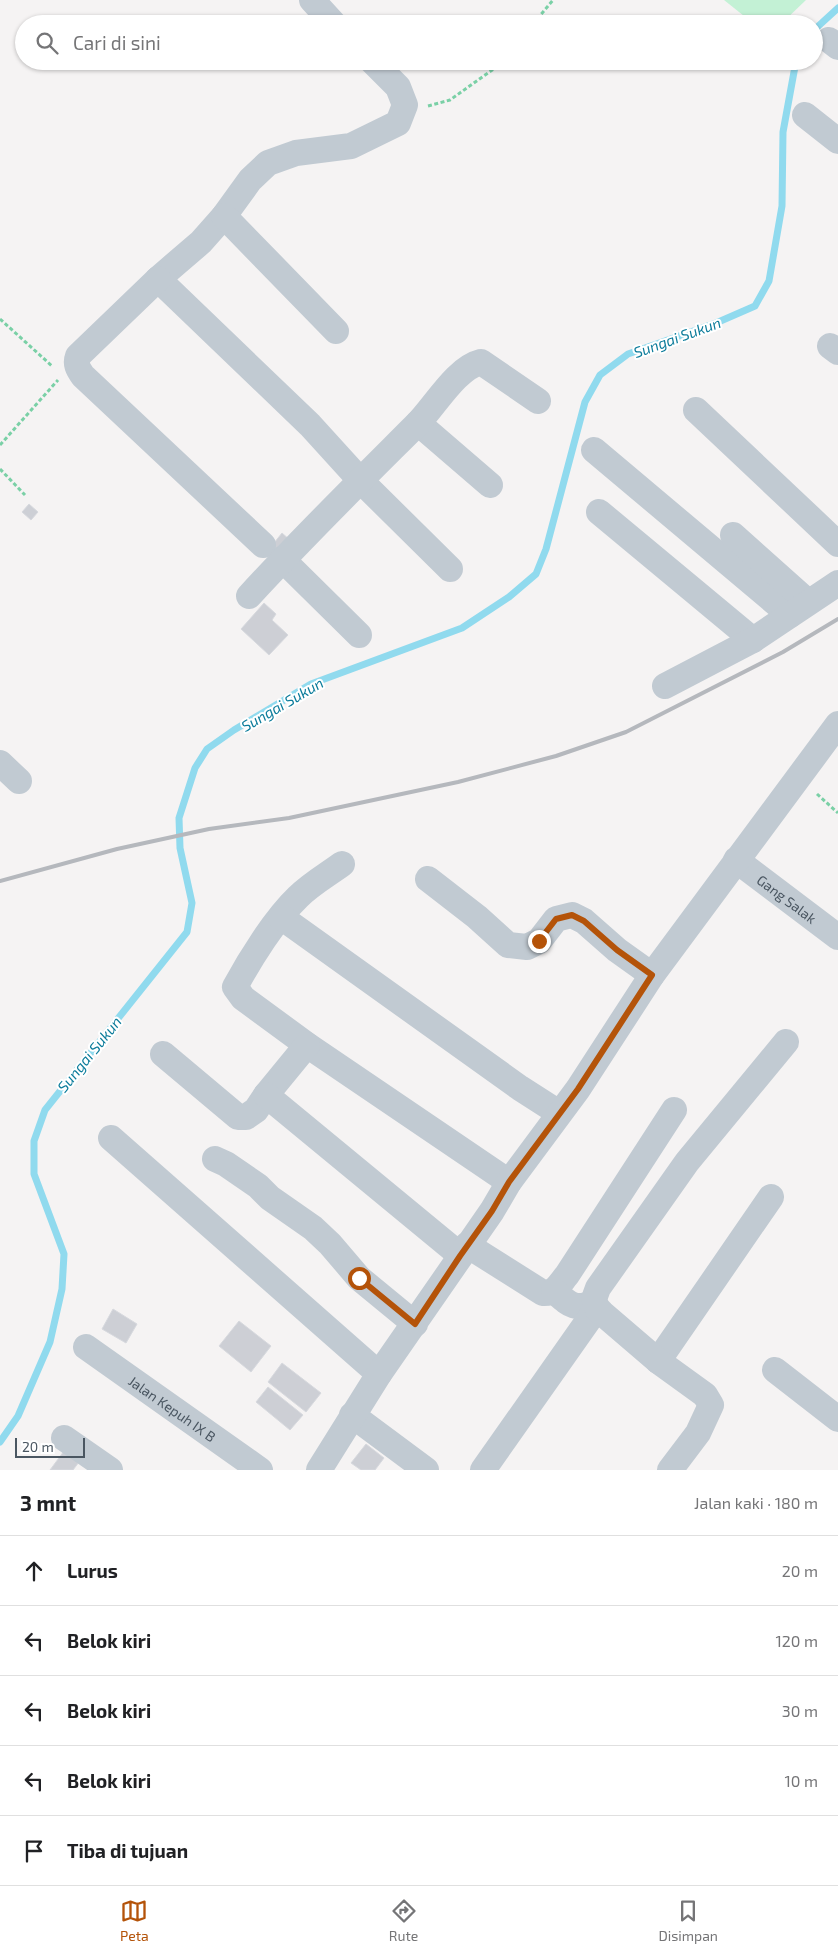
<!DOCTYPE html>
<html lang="id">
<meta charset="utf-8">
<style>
:root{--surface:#fff;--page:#f2f2f2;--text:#202124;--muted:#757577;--line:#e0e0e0;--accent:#b45309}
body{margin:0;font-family:"Exo 2",sans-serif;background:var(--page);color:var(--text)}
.scale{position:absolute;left:15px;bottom:12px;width:70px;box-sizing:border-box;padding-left:5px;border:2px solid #4a5661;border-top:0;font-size:14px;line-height:18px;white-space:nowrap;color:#4a5661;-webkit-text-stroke:4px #fff;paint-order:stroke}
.stop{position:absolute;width:15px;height:15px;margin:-11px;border:4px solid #b45309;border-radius:50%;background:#fff}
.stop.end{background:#b45309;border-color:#fff;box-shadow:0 1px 5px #0008}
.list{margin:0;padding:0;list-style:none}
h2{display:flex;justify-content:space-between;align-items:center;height:65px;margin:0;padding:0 20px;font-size:21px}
h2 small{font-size:16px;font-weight:400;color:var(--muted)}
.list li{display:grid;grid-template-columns:32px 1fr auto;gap:15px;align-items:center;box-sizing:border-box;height:70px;padding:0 20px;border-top:1px solid var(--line)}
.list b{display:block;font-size:19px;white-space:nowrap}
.list em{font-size:16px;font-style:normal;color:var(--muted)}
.icon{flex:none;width:28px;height:28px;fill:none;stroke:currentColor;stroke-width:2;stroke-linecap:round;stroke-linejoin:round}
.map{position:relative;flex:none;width:838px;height:1470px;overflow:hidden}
.search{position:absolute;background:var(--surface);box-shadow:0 1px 4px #0004;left:15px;right:15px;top:15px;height:55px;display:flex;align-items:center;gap:12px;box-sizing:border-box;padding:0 18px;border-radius:28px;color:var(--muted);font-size:19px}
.sheet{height:415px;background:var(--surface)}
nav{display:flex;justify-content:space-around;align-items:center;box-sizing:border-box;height:70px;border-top:1px solid var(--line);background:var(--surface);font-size:14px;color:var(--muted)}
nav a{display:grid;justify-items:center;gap:2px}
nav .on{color:var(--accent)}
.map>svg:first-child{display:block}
.green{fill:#c3f1d5}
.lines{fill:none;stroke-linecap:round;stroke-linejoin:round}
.stream{stroke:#90daee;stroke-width:7}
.building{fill:#cdcfd5;stroke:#d7d9de}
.path{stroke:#7ad0a6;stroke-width:3;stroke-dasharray:4 2.5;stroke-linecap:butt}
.street{stroke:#c1cad2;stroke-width:26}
.rail{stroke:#b5b8bd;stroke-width:4}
.route{stroke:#b45309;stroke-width:6}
.labels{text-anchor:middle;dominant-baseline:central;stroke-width:4;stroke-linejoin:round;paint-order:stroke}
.street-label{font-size:14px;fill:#4a5661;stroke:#fff}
.water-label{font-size:15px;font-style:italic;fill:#0c7c9b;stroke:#fff}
</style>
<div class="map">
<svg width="838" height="1470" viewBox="0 0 838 1470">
<rect width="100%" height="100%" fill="#f5f3f3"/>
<path class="green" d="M 724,0 L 806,0 L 781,24 L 754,24 Z"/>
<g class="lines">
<path class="stream" d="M 814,30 L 838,8
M 0,1442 L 18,1416 L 50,1342 L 62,1289 L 64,1254 L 34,1174 L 34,1141 L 45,1110 L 187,932 L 192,903 L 180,848 L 179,818 L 195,768 L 207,749 L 234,730 L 311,684 L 462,628 L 509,597 L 536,574 L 546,549 L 585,402 L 600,375 L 628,354 L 716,323 L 755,306 L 769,281 L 782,206 L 783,132 L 796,61"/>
</g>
<path class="building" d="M 29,504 L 38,512 L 31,520 L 22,512 Z
M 282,533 L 291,541 L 279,556 L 270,548 Z
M 264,603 L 276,614 L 272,620 L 288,635 L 269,655 L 241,629 Z
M 113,1309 L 137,1324 L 126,1343 L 102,1329 Z
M 239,1321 L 271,1346 L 251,1372 L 219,1346 Z
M 282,1363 L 321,1393 L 306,1412 L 268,1382 Z
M 268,1387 L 303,1415 L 290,1430 L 256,1402 Z
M 366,1444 L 384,1458 L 375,1470 L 361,1470 L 351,1463 Z
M 67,1447 L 82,1458 L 73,1470 L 50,1470 Z"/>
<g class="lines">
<path class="path" d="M 533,24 L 553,0
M 428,106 L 450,100 L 495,68 L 501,61
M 0,319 L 52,366
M 0,445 L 58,380
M 0,469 L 25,495
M 817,794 L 838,813"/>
<g class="street">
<path d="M 312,0 L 334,24"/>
<path d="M 829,40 L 838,47"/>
<path d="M 372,61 L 398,87 L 405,105 L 398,123 L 351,146 L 296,153 L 268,163 L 250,180 L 224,216 L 201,242 L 158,279 L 310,425 L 360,480 L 450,569"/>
<path d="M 805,115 L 838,141"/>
<path d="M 224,216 L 336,331"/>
<path d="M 158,279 L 78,356 C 75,364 78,369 83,376 L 263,545"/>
<path d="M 830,346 L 838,352"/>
<path d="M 696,410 L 838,544"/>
<path d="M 418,423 L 490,485"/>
<path d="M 594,450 L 790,615"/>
<path d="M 599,512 L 753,640"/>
<path d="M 733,535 L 808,602"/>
<path d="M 282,559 L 359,635"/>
<path d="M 249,596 C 303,537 360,481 417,424 C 435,406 456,368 481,362 L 538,401"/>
<path d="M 665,686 L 753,640 L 838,583"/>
<path d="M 0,763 L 19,781"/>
<path id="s1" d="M 736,860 L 838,937"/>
<path d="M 342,864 C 327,875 311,884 298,897 C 275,919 250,959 235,987 L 243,998 L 307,1045 L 509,1182"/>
<path d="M 428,879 L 477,917 L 508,945 L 527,947 L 539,941 L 556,919 L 572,915 L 584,921 L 617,950 L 652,975"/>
<path d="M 281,917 L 520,1088 L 559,1113"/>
<path d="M 163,1054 L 238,1117 L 246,1117 L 256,1110 L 266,1095 L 307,1045"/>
<path d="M 266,1095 L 460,1255"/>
<path d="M 111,1138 L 379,1374"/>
<path d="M 215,1159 L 226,1164 L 258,1186 L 270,1198 L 313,1228 L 330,1244 L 359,1278 L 415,1324"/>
<path d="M 467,1245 L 543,1293 C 555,1294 560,1283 567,1275 L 674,1110"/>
<path d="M 554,1291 C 569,1304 574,1311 594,1302"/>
<path id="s2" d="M 86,1347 L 260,1470"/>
<path d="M 658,1361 L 771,1197"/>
<path d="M 775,1370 L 838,1419"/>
<path d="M 352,1415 L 426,1470"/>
<path d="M 64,1438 L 110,1470"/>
<path d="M 319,1470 L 379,1374 L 492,1211 L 509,1182 L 578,1089 L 652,975 L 838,724"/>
<path d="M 483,1470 L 597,1308"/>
<path d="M 670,1470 L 698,1433 L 711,1405 L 705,1395 L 658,1361 L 602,1313 L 597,1308 L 594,1299 L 598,1288 L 687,1162 L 786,1042"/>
</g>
<path class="rail" d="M 0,881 L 117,849 L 209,829 L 289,818 L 458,782 L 556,756 L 626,732 L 783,652 L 838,619"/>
</g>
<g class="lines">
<path class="route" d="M 359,1278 L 415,1324 L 460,1256 L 492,1211 L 509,1182 L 578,1089 L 652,975 L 617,950 L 584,921 L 572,915 L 556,919 L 539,941"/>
</g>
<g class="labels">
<g class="street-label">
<text stroke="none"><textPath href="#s1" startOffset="64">Gang Salak</textPath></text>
<text stroke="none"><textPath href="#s2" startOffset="106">Jalan Kepuh IX B</textPath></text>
</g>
<g class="water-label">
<text transform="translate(677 337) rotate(-20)">Sungai Sukun</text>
<text transform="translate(282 704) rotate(-30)">Sungai Sukun</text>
<text transform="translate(89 1054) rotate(-51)">Sungai Sukun</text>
</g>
</g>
</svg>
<div class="scale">20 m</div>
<div class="stop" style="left:359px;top:1278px"></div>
<div class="stop end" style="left:539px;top:941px"></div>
<div class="search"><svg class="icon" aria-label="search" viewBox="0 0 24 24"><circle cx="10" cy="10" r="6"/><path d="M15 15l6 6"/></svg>Cari di sini</div>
</div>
<section class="sheet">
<h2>3 mnt<small>Jalan kaki · 180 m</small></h2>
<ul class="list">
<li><svg class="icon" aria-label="ahead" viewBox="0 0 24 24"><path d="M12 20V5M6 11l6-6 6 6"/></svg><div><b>Lurus</b></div><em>20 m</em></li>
<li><svg class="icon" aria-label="left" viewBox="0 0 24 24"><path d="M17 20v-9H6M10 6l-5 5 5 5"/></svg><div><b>Belok kiri</b></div><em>120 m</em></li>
<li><svg class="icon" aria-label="left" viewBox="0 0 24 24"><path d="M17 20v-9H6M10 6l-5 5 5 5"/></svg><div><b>Belok kiri</b></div><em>30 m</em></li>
<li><svg class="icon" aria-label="left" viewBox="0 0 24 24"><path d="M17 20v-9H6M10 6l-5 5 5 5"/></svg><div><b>Belok kiri</b></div><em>10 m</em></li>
<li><svg class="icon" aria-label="arrive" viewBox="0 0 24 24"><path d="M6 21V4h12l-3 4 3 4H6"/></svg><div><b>Tiba di tujuan</b></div></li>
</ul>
</section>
<nav>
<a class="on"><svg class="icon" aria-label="map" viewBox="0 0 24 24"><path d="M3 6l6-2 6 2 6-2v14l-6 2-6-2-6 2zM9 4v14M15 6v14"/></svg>Peta</a>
<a><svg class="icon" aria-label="directions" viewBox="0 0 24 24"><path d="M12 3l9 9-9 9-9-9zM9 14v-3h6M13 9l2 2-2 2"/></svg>Rute</a>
<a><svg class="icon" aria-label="saved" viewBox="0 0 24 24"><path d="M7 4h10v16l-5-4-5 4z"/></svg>Disimpan</a>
</nav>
